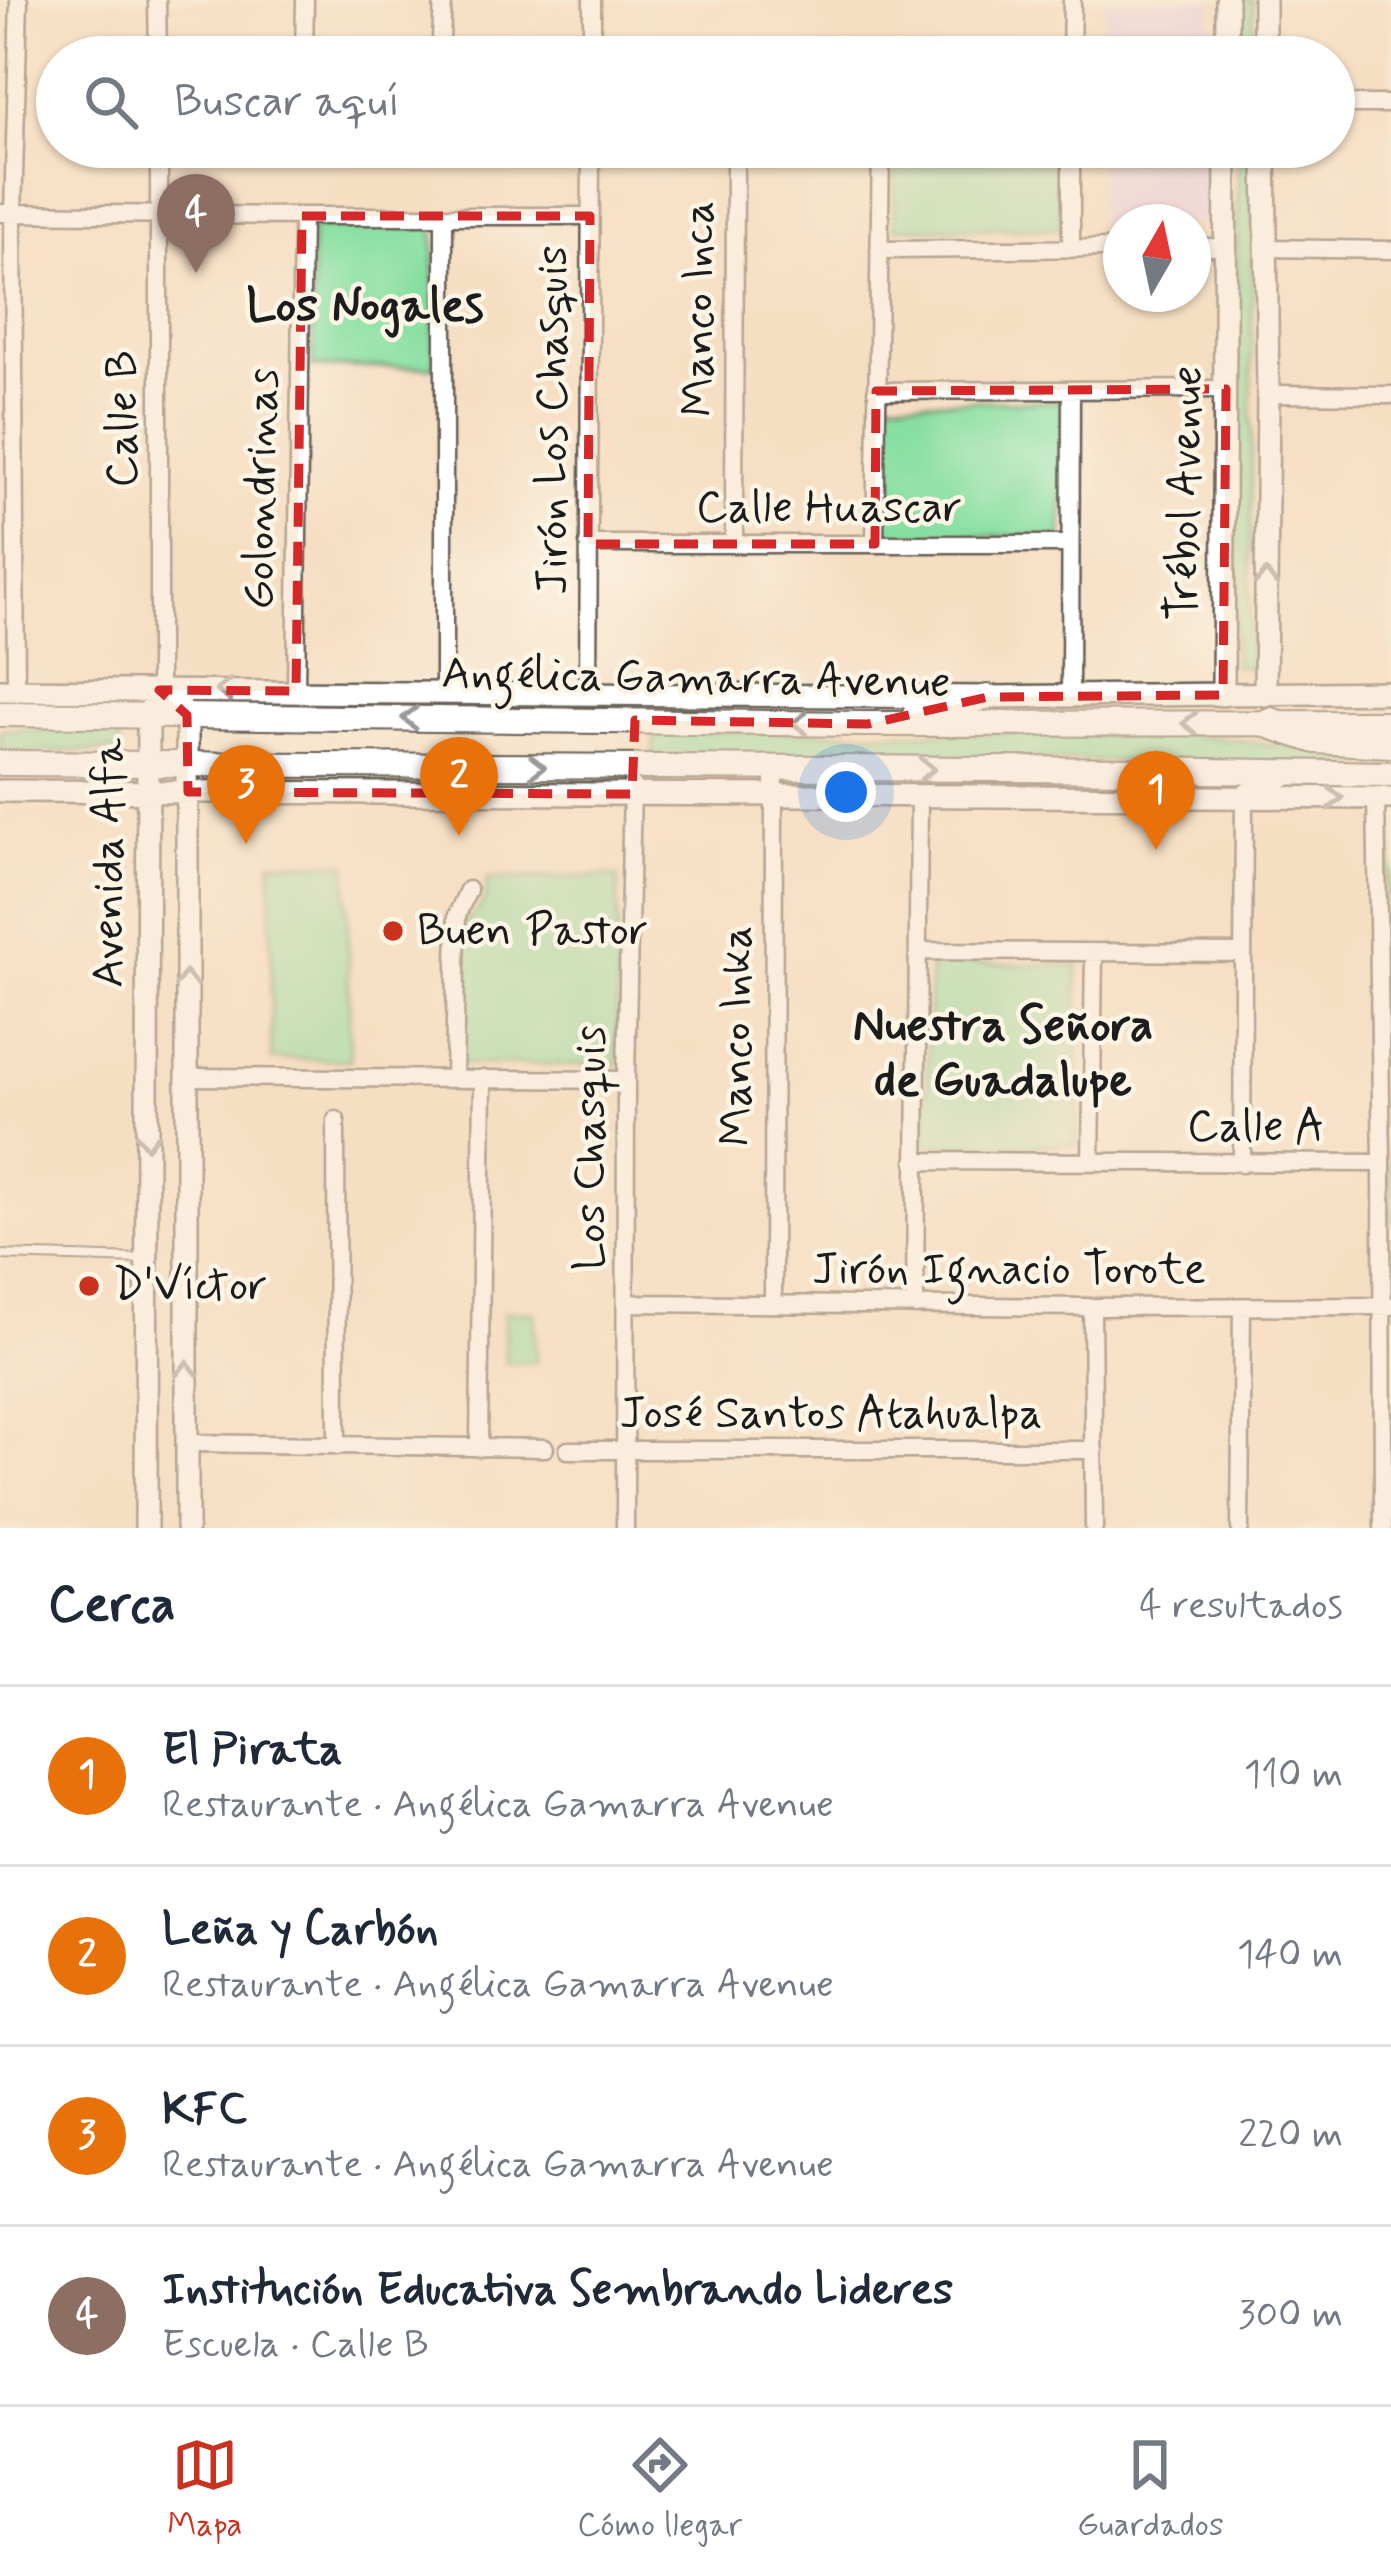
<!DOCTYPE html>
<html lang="es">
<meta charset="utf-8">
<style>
:root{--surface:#fff;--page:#f6f6f7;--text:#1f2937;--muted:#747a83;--line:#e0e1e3;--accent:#c8321e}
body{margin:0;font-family:Mynerve,sans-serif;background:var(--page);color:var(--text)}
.compass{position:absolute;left:1103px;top:204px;width:108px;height:108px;border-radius:50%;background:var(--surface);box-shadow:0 3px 9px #0004;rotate:9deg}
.you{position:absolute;left:846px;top:792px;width:42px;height:42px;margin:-30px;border:9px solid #fff;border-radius:50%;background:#1a73e8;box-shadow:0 0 0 18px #1a73e833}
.badge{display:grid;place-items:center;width:78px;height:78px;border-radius:50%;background:var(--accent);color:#fff;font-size:39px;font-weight:700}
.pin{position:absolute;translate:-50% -99px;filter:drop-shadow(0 3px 6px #0008)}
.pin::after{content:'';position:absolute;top:63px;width:42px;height:36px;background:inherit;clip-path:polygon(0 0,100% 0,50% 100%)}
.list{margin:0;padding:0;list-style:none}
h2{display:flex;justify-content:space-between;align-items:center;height:156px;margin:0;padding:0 48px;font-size:51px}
h2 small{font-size:39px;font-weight:400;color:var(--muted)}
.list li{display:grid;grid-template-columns:78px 1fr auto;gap:36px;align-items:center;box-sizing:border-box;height:180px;padding:0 48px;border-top:3px solid var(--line)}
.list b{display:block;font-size:45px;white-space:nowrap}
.list p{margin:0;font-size:39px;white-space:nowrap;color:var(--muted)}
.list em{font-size:39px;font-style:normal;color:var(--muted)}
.icon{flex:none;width:66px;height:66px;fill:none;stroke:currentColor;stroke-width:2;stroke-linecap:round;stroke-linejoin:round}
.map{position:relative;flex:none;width:1391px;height:1528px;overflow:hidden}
.search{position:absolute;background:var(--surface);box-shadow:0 3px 9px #0004;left:36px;right:36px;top:36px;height:132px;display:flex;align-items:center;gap:30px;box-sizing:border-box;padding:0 42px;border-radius:66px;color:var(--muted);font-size:45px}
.sheet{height:876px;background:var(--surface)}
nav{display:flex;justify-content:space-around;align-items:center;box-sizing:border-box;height:168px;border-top:3px solid var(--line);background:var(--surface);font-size:33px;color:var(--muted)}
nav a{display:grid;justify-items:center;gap:6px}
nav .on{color:var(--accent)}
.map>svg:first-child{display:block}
.built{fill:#e8d2ee}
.green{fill:#88dfa2;stroke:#527e5f;stroke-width:3}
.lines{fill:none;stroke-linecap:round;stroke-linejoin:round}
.lane-casing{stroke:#686056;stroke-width:12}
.street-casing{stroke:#686056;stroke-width:21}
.secondary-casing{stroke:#686056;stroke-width:26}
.primary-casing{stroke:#686056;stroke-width:28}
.highway-casing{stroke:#686056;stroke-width:34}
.lane{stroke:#fff;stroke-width:8}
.street{stroke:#fff;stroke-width:16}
.secondary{stroke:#fff;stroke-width:21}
.primary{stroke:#fff;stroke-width:24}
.highway{stroke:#fff;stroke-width:30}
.oneway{stroke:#999}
.marked{fill:none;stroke:#d62828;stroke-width:9;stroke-dasharray:24 15;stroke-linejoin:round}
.poi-dot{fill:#c8321e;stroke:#fcf5e5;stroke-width:4.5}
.labels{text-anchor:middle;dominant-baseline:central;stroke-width:9;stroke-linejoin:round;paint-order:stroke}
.street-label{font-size:45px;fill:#1c1c1c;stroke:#fcf5e5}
.poi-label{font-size:45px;fill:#1c1c1c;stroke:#fcf5e5;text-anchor:start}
.neighbourhood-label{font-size:48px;font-weight:bold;fill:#1c1c1c;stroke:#fcf5e5}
</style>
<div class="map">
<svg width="1391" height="1528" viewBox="0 0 1391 1528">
<rect width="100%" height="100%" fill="#fcf5e5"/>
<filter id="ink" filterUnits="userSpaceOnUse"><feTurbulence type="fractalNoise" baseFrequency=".00833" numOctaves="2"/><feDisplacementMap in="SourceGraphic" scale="24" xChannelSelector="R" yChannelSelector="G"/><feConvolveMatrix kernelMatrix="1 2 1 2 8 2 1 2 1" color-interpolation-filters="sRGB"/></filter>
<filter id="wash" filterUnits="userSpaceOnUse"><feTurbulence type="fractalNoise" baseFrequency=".004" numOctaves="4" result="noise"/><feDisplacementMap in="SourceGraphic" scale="48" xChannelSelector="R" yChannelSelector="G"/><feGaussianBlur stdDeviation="2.7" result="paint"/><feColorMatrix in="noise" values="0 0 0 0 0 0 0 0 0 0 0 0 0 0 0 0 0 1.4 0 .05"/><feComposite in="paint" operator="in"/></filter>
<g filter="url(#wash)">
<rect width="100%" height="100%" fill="#f6dec3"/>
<path class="built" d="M 1105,0 L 1211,0 L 1211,57 L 1103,57 Z
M 1100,147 L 1211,147 L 1210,225 L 1193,225 L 1193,222 L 1098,224 Z"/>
<path class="green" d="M 1236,0 L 1253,0 L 1254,57 L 1238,57 Z
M 895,147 L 1061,147 L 1061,229 L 894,228 Z
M 1238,147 L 1253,147 L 1250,668 L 1234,666 Z
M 312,227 L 434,227 L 434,367 L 313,367 Z
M 884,400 L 1063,402 L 1062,537 L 883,535 Z
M 0,730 L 119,730 L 119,751 L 0,751 Z
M 654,731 L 1187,734 L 1274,745 L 1391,752 L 1391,764 L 653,756 Z
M 1385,818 L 1391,818 L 1391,1224 Z
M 271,862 L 347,863 L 350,1060 L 271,1059 Z
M 618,876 L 617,1065 L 462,1064 L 464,921 C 483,909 487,899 487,878 Z
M 930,963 L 1078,965 L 1078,1145 L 926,1145 Z
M 504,1312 L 534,1312 L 536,1362 L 505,1363 Z"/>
</g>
<g filter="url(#ink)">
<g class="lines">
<defs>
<path id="lane" d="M 0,1255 L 142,1259"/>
<path id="street" d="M 157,0 L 158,57
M 304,57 L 305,0
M 440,57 L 443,0
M 592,57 L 592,0
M 1071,57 L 1072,0
M 1334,104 L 1391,104
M 159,147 L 159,690
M 1071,147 L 1071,249
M 0,213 L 302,216 L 590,216
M 444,216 L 444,691
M 1193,247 L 1226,247
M 1267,248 L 1391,250
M 879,250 L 1121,248
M 876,391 L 1226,389
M 1268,394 L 1391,395
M 588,544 L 1069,544
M 734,544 L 735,147
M 875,544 L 881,147
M 16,690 L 13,213 L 19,0
M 296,691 L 302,216
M 588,693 L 591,147
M 1070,696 L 1071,390
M 1376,798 L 1382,1163 L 1383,1528
M 918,951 L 1243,953
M 186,1077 L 626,1080
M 454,1078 L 457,915 L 468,890
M 336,1120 L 337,1446
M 915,1161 L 1382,1163
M 1091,1161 L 1094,953
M 1242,1164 L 1244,798
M 627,1303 L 1092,1307 L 1391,1306
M 773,1304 L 774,768
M 915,1306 L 919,795
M 1092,1307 L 1094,1528
M 187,1443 L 545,1448
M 479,1448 L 483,1078
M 568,1450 L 1094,1450
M 625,1528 L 626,1080 L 632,785
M 1240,1528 L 1242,1307"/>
<path id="secondary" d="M 1264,0 L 1264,57
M 1227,57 L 1227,0
M 0,690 L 988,697 L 1391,692
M 1223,695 L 1226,147
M 1265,695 L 1268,394 L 1265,147
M 0,791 L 1391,798
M 146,1528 L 148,715 L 159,690 L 187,715 L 187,1528"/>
<path id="primary" d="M 0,714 L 868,724 L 1391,723
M 915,714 L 988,697
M 0,763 L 1148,770 L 1391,774
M 1244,798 L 1283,775"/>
<path id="highway" d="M 1270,723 L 1316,738 L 1391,742"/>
</defs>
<use href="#lane" class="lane-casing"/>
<use href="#street" class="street-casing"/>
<use href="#secondary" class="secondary-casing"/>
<use href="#primary" class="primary-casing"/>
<use href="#highway" class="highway-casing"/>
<use href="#lane" class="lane"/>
<use href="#street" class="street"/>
<use href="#secondary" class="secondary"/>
<use href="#primary" class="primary"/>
<use href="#highway" class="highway"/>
</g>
<defs><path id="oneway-chevron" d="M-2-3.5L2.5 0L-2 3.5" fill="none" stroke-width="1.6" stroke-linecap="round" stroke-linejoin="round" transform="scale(3)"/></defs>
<g class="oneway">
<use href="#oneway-chevron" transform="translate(1266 578) rotate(-89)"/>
<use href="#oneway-chevron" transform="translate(224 690) rotate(-180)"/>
<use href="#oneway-chevron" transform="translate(410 718) rotate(-179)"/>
<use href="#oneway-chevron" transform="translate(800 723) rotate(-179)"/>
<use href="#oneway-chevron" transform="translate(1190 723) rotate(180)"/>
<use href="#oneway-chevron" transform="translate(537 767)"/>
<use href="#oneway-chevron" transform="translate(927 769)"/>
<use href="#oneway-chevron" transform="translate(1335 798)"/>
<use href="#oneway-chevron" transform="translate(186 979) rotate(-90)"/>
<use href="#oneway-chevron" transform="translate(147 1141) rotate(90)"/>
<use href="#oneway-chevron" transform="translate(187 1369) rotate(-90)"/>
</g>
</g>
<path d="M0 0H1391V1528H0ZM 302,216 L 590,216 L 588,544 L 875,544 L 876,391 L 1226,389 L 1223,695 L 988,697 L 868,724 L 635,720 L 632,794 L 188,792 L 187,715 L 159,690 L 296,691 Z" fill="#f6dec3" fill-opacity=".55" fill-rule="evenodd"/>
<path class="marked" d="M 302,216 L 590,216 L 588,544 L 875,544 L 876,391 L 1226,389 L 1223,695 L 988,697 L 868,724 L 635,720 L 632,794 L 188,792 L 187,715 L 159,690 L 296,691 Z"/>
<g class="poi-dot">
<circle cx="393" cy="931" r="12"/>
<circle cx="89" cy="1286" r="12"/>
</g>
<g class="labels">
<g class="street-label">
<text transform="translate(699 309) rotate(-90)">Manco Inca</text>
<text transform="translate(123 419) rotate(-90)">Calle B</text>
<text transform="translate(553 420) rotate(-90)">Jirón Los Chasquis</text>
<text transform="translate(262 489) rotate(-89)">Golondrinas</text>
<text transform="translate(1186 493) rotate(-89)">Trébol Avenue</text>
<text x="829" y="508">Calle Huascar</text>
<text transform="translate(696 679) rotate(1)">Angélica Gamarra Avenue</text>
<text transform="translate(109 863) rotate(-90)">Avenida Alfa</text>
<text transform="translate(737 1036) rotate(-90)">Manco Inka</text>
<text x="1256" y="1127">Calle A</text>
<text transform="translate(591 1148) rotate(-90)">Los Chasquis</text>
<text x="1009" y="1270">Jirón Ignacio Torote</text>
<text x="831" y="1414">José Santos Atahualpa</text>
</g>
<g class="poi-label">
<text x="417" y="931">Buen Pastor</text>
<text x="113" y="1286">D'Víctor</text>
</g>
<g class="neighbourhood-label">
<text x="365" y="306">Los Nogales</text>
<text x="1003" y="1026">Nuestra Señora<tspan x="1003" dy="55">de Guadalupe</tspan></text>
</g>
</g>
</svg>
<svg class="compass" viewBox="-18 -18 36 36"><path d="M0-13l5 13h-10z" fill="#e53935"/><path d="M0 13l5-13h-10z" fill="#747a83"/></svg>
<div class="you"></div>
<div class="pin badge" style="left:1156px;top:850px;background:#e8710a">1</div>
<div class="pin badge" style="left:459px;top:836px;background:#e8710a">2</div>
<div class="pin badge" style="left:246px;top:844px;background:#e8710a">3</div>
<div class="pin badge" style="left:196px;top:273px;background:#8d6e63">4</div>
<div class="search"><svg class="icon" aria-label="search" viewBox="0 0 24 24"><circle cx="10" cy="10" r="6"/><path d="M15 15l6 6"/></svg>Buscar aquí</div>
</div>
<section class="sheet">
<h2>Cerca<small>4 resultados</small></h2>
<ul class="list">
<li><span class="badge" style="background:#e8710a">1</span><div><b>El Pirata</b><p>Restaurante · Angélica Gamarra Avenue</p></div><em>110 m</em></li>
<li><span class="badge" style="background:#e8710a">2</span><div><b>Leña y Carbón</b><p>Restaurante · Angélica Gamarra Avenue</p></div><em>140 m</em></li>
<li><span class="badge" style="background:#e8710a">3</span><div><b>KFC</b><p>Restaurante · Angélica Gamarra Avenue</p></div><em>220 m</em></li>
<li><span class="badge" style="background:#8d6e63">4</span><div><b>Institución Educativa Sembrando Lideres</b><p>Escuela · Calle B</p></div><em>300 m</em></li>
</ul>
</section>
<nav>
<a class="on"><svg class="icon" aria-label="map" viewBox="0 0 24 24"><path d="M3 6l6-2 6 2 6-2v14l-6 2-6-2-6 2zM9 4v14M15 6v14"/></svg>Mapa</a>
<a><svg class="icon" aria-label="directions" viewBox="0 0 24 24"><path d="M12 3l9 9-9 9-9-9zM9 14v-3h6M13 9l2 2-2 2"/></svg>Cómo llegar</a>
<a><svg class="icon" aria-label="saved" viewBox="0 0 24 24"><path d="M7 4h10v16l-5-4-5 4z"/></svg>Guardados</a>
</nav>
